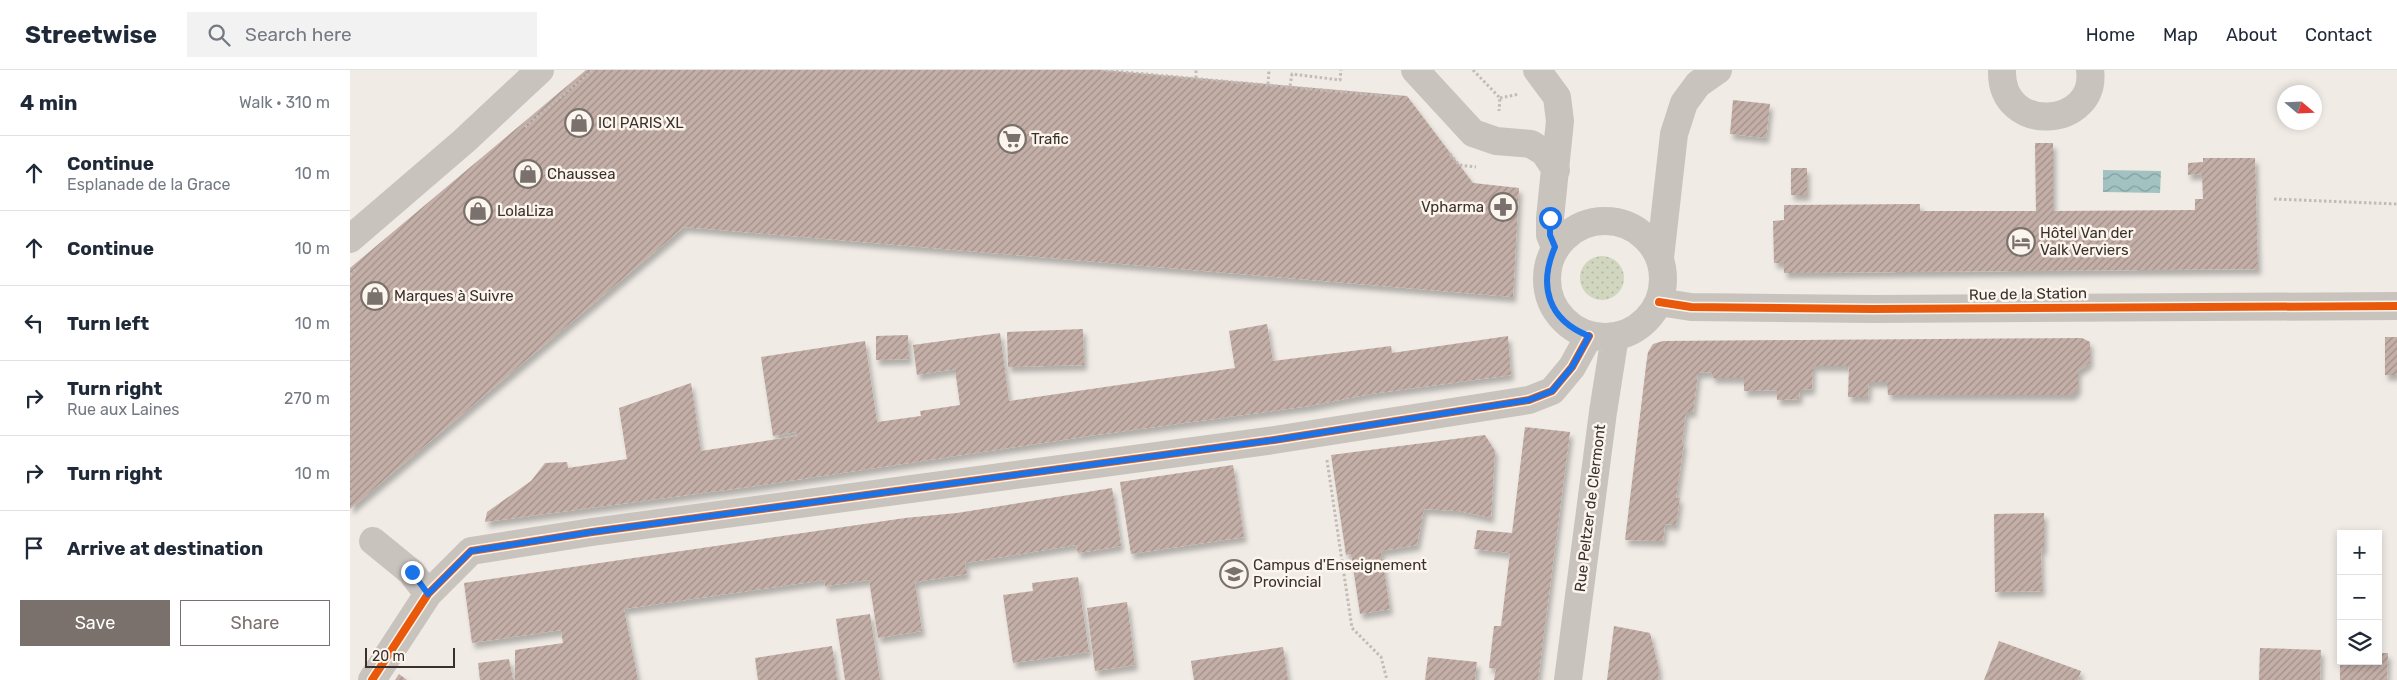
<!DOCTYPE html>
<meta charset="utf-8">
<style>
:root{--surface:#fff;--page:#f2f2f3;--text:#1f2937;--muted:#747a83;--line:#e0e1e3;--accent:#7a716c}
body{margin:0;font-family:Rubik,sans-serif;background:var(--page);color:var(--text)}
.controls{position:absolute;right:15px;bottom:15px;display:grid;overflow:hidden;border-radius:0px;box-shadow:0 2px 8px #0003}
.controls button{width:45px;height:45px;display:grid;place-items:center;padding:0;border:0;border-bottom:1px solid var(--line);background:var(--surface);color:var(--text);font:25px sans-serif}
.compass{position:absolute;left:1927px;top:15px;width:45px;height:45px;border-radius:50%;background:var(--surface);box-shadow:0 2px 8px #0003;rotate:109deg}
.scale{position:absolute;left:15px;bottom:12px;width:90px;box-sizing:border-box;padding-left:5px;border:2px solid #3b302b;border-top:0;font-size:14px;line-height:18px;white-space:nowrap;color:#3b302b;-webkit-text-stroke:4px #fbf5ee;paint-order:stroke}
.stop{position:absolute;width:15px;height:15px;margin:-11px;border:4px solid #1a73e8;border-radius:50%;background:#fff}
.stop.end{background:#1a73e8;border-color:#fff;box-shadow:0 1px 5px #0008}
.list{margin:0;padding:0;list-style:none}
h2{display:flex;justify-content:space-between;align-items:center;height:65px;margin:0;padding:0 20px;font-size:21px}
h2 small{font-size:16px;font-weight:400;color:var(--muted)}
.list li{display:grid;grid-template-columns:32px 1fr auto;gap:15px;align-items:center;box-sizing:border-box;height:75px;padding:0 20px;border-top:1px solid var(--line)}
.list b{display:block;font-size:19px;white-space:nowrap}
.list p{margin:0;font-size:16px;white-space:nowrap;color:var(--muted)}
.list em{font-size:16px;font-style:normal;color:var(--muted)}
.actions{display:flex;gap:10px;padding:15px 20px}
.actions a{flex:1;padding:11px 0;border:1px solid var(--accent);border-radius:0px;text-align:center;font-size:18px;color:var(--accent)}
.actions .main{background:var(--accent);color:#fff}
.icon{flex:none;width:28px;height:28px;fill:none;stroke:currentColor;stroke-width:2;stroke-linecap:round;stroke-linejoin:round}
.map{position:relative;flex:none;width:2047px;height:610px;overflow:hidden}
header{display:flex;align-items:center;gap:30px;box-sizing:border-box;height:70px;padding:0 25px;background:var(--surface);border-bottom:1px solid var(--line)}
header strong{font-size:24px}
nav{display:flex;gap:28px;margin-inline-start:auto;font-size:18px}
.search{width:350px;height:45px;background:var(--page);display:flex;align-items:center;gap:12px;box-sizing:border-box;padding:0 18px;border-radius:0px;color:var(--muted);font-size:19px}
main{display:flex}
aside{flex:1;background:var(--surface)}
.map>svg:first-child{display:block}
.grass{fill:url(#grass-dots)}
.water{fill:url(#water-waves)}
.building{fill:url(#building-hatch);filter:url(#shadow)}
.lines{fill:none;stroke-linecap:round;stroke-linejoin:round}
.path{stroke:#c2bbb6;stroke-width:3;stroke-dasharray:2.5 2.5;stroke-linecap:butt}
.minor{stroke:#c9c3be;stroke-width:28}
.cycleway-casing{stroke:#fbf5ee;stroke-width:11}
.cycleway{stroke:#e8590c;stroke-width:8}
.route{stroke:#1a73e8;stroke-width:6}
.labels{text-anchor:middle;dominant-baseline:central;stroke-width:5;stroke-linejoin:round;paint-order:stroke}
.poi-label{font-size:15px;fill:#3b302b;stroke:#fbf5ee;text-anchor:start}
.street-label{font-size:15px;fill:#3b302b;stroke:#fbf5ee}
</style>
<header>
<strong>Streetwise</strong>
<div class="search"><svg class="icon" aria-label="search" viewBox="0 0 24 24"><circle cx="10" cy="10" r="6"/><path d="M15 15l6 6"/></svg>Search here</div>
<nav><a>Home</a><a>Map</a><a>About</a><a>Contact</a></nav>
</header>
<main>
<aside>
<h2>4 min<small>Walk · 310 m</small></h2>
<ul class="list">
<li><svg class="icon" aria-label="ahead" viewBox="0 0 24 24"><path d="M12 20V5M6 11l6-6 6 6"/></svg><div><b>Continue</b><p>Esplanade de la Grace</p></div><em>10 m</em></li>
<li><svg class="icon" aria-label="ahead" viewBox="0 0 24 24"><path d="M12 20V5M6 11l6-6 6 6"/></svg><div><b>Continue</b></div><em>10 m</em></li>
<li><svg class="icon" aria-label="left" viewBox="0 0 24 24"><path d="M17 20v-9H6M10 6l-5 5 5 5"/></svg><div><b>Turn left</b></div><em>10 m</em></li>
<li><svg class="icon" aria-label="right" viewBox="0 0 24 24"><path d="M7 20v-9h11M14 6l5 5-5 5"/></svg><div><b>Turn right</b><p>Rue aux Laines</p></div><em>270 m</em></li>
<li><svg class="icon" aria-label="right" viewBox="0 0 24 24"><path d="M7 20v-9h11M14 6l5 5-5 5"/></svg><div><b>Turn right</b></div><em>10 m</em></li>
<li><svg class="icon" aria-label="arrive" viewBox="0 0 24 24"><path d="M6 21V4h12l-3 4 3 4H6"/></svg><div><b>Arrive at destination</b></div></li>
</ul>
<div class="actions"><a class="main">Save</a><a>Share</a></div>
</aside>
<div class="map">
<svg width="2047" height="610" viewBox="0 0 2047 610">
<defs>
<pattern id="grass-dots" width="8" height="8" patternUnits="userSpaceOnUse" patternTransform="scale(1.25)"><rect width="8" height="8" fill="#d1d6bf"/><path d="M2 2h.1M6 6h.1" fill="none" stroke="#b4b8a4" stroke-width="1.8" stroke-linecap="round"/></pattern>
<pattern id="water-waves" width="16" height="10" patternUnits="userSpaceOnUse" patternTransform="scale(1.25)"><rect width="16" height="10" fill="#a1c2c1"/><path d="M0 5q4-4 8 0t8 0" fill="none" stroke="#849e9d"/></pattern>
<pattern id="building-hatch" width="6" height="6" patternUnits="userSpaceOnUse" patternTransform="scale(1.25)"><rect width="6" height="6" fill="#c3afa7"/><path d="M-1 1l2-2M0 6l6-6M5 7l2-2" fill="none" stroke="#a08f88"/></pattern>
<filter id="shadow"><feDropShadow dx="3" dy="5.5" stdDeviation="2.5" flood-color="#0004"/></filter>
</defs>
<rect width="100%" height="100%" fill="#f0ebe5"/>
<path class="grass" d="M1230 208a22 22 0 1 1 44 0a22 22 0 1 1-44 0Z"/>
<path class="water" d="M 1753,100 L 1811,101 L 1810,123 L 1753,122 Z"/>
<path class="building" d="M 236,0 L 752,0 L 1057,26 L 1123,113 L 1169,118 L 1163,227 L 334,157 L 0,439 L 0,198 Z
M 1383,30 L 1420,34 L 1416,68 L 1380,64 Z
M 1685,73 L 1703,73 L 1703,141 L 1845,140 L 1845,129 L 1853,129 L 1852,104 L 1838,105 L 1838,93 L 1853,92 L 1853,88 L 1905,88 L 1908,199 L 1434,203 L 1434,193 L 1424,193 L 1423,151 L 1434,150 L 1434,135 L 1570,134 L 1570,141 L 1686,141 Z
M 1441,98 L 1457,98 L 1457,125 L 1441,125 Z
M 917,254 L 923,291 L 1041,276 L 1043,290 L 1042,283 L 1158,266 L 1161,305 L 1020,324 L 959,336 L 746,365 L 405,416 L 135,452 L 137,442 L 181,411 L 195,393 L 217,392 L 218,398 L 277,389 L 269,338 L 341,313 L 351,381 L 447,366 L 446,362 L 423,366 L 411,287 L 515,271 L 527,352 L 571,346 L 570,341 L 610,335 L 605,299 L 567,305 L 563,275 L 650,263 L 659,331 L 885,298 L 879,261 Z
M 733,259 L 734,295 L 658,297 L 657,262 Z
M 558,265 L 559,289 L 526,290 L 526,266 Z
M 2035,267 L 2047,267 L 2047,305 L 2035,305 Z
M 1732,268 L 1740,272 L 1740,293 L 1728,301 L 1728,319 L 1722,325 L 1538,325 L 1537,312 L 1519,312 L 1518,327 L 1498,327 L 1499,296 L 1463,296 L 1462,319 L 1450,320 L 1449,329 L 1427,330 L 1427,320 L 1394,321 L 1394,308 L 1363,308 L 1361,302 L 1348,303 L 1343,342 L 1336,342 L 1332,372 L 1334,373 L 1326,428 L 1330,428 L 1326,455 L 1315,454 L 1313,471 L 1275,470 L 1296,296 L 1298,282 L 1303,274 L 1313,271 Z
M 1175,357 L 1220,362 L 1188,610 L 1144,610 L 1146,599 L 1139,598 L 1144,556 L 1151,556 L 1160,483 L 1124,479 L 1127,460 L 1162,463 Z
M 1135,365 L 1145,381 L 1141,448 L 1109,441 L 1074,439 L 1067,475 L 1031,481 L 1040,539 L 1010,544 L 1001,484 L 996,485 L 981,385 Z
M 883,395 L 894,467 L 781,484 L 770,412 Z
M 762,418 L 771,476 L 728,483 L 726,475 L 615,493 L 617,504 L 565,512 L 572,561 L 528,568 L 519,510 L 475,516 L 474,510 L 274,539 L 288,610 L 165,610 L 165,580 L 213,573 L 211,560 L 122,573 L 114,513 L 555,448 L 607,443 Z
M 1694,443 L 1694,480 L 1691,479 L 1692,521 L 1645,522 L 1644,444 Z
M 728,507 L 739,582 L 663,593 L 653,525 L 683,521 L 682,513 Z
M 777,532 L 785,595 L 745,601 L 737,538 Z
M 520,544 L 530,610 L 495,610 L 486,549 Z
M 1264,556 L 1300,563 L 1309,600 L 1308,610 L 1257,610 Z
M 1649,571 L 1731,601 L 1728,610 L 1634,610 Z
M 482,576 L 487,610 L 408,610 L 405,588 Z
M 933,577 L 938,610 L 844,610 L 841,591 Z
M 1910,578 L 1971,580 L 1970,610 L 1909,610 Z
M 2028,583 L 2038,583 L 2037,610 L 1990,610 L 1990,591 L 2028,591 Z
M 1078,587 L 1127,592 L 1125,610 L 1075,610 Z
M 159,589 L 163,610 L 130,610 L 128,593 Z
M 49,604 L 57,610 L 45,610 Z"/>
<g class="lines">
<path class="path" d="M 751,0 L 1049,27
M 1123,0 L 1150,28 L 1149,41
M 846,8 L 846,0
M 918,14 L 919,0
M 940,16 L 942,4 L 990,10 L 991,0
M 1150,28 L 1169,24
M 175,57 L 243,0
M 1100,84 L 1109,95 L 1126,97
M 1924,129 L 2047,134
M 0,205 L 8,198
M 977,390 L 1002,558 L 1031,587 L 1037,610"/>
<path class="minor" d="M 1065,0 L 1123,63 L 1146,71 L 1181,74 L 1194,82 L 1206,100
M 1187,0 L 1207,27 L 1210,51 L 1200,148 L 1200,165 L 1205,177
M 1652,0 C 1650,66 1748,58 1740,0
M1197 209a58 58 0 1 1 116 0a58 58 0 1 1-116 0Z
M 0,169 L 114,71 L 190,0
M 1310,188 L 1324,64 L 1334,33 L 1348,14 L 1368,0
M 1309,232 L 1341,237 L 1523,239 L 2047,236
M 23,471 L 61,502 L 78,524
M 22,610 L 78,524 L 121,481 L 242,462 L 924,370 L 1179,330 L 1202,321 L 1222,297 L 1239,266
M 1218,610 L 1253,342 L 1265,266"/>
<defs>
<path id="cycleway" d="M 1309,232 L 1341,237 L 1523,239 L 2047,236
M 22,610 L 78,524 L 121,481 L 242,462 L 924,370 L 1179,330 L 1202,321 L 1222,297 L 1239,266"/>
</defs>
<use href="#cycleway" class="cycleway-casing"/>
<use href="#cycleway" class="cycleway"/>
</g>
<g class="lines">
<path class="route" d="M 62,502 L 78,524 L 121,481 L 242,462 L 924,370 L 1179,330 L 1202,321 L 1222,297 L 1239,266 C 1198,250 1188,216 1205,177 L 1200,165 L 1200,148"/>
</g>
<defs>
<symbol id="shop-ring" viewBox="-11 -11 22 22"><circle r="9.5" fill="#fbf5ee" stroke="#7a716c" stroke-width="1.5"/><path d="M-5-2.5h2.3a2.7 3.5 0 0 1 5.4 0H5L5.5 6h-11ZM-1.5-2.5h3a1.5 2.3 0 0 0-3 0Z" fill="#7a716c"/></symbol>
<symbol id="supermarket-ring" viewBox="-11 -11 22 22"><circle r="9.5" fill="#fbf5ee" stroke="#7a716c" stroke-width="1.5"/><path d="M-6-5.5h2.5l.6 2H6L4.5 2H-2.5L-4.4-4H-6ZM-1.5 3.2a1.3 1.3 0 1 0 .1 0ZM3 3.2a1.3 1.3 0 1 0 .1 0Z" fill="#7a716c"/></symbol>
<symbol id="pharmacy-ring" viewBox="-11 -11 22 22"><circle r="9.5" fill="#fbf5ee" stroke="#7a716c" stroke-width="1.5"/><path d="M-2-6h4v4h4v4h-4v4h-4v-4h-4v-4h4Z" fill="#7a716c"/></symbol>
<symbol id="hotel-ring" viewBox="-11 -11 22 22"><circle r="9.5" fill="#fbf5ee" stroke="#7a716c" stroke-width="1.5"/><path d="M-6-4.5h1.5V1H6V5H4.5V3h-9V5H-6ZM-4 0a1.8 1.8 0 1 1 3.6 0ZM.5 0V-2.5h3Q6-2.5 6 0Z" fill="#7a716c"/></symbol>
<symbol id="school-ring" viewBox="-11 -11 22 22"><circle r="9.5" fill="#fbf5ee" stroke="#7a716c" stroke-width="1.5"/><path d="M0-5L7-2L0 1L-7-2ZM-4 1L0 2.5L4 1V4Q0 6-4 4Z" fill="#7a716c"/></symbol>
</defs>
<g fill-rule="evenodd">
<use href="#shop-ring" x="213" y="37" width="32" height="32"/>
<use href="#supermarket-ring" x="646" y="53" width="32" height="32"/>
<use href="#shop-ring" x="162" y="88" width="32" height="32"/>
<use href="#pharmacy-ring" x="1137" y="121" width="32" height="32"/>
<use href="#shop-ring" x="112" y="125" width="32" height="32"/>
<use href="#hotel-ring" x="1655" y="156" width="32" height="32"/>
<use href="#shop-ring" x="9" y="210" width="32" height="32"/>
<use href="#school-ring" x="868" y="488" width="32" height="32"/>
</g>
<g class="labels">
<g class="poi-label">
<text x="248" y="53">ICI PARIS XL</text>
<text x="681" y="69">Trafic</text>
<text x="197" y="104">Chaussea</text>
<text x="1134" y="137" text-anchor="end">Vpharma</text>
<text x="147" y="141">LolaLiza</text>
<text x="1690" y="163">Hôtel Van der<tspan x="1690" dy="17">Valk Verviers</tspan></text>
<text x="44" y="226">Marques à Suivre</text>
<text x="903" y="495">Campus d'Enseignement<tspan x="903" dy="17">Provincial</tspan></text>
</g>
<g class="street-label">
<text transform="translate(1678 224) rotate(-1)">Rue de la Station</text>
<text transform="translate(1240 438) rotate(-83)">Rue Peltzer de Clermont</text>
</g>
</g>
</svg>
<div class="controls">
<button>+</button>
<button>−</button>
<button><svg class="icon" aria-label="layers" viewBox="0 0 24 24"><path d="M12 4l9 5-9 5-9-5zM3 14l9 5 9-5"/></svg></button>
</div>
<svg class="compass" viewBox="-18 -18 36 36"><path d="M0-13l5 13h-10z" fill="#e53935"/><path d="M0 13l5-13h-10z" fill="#747a83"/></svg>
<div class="scale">20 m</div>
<div class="stop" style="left:1200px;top:148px"></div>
<div class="stop end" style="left:62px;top:502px"></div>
</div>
</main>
